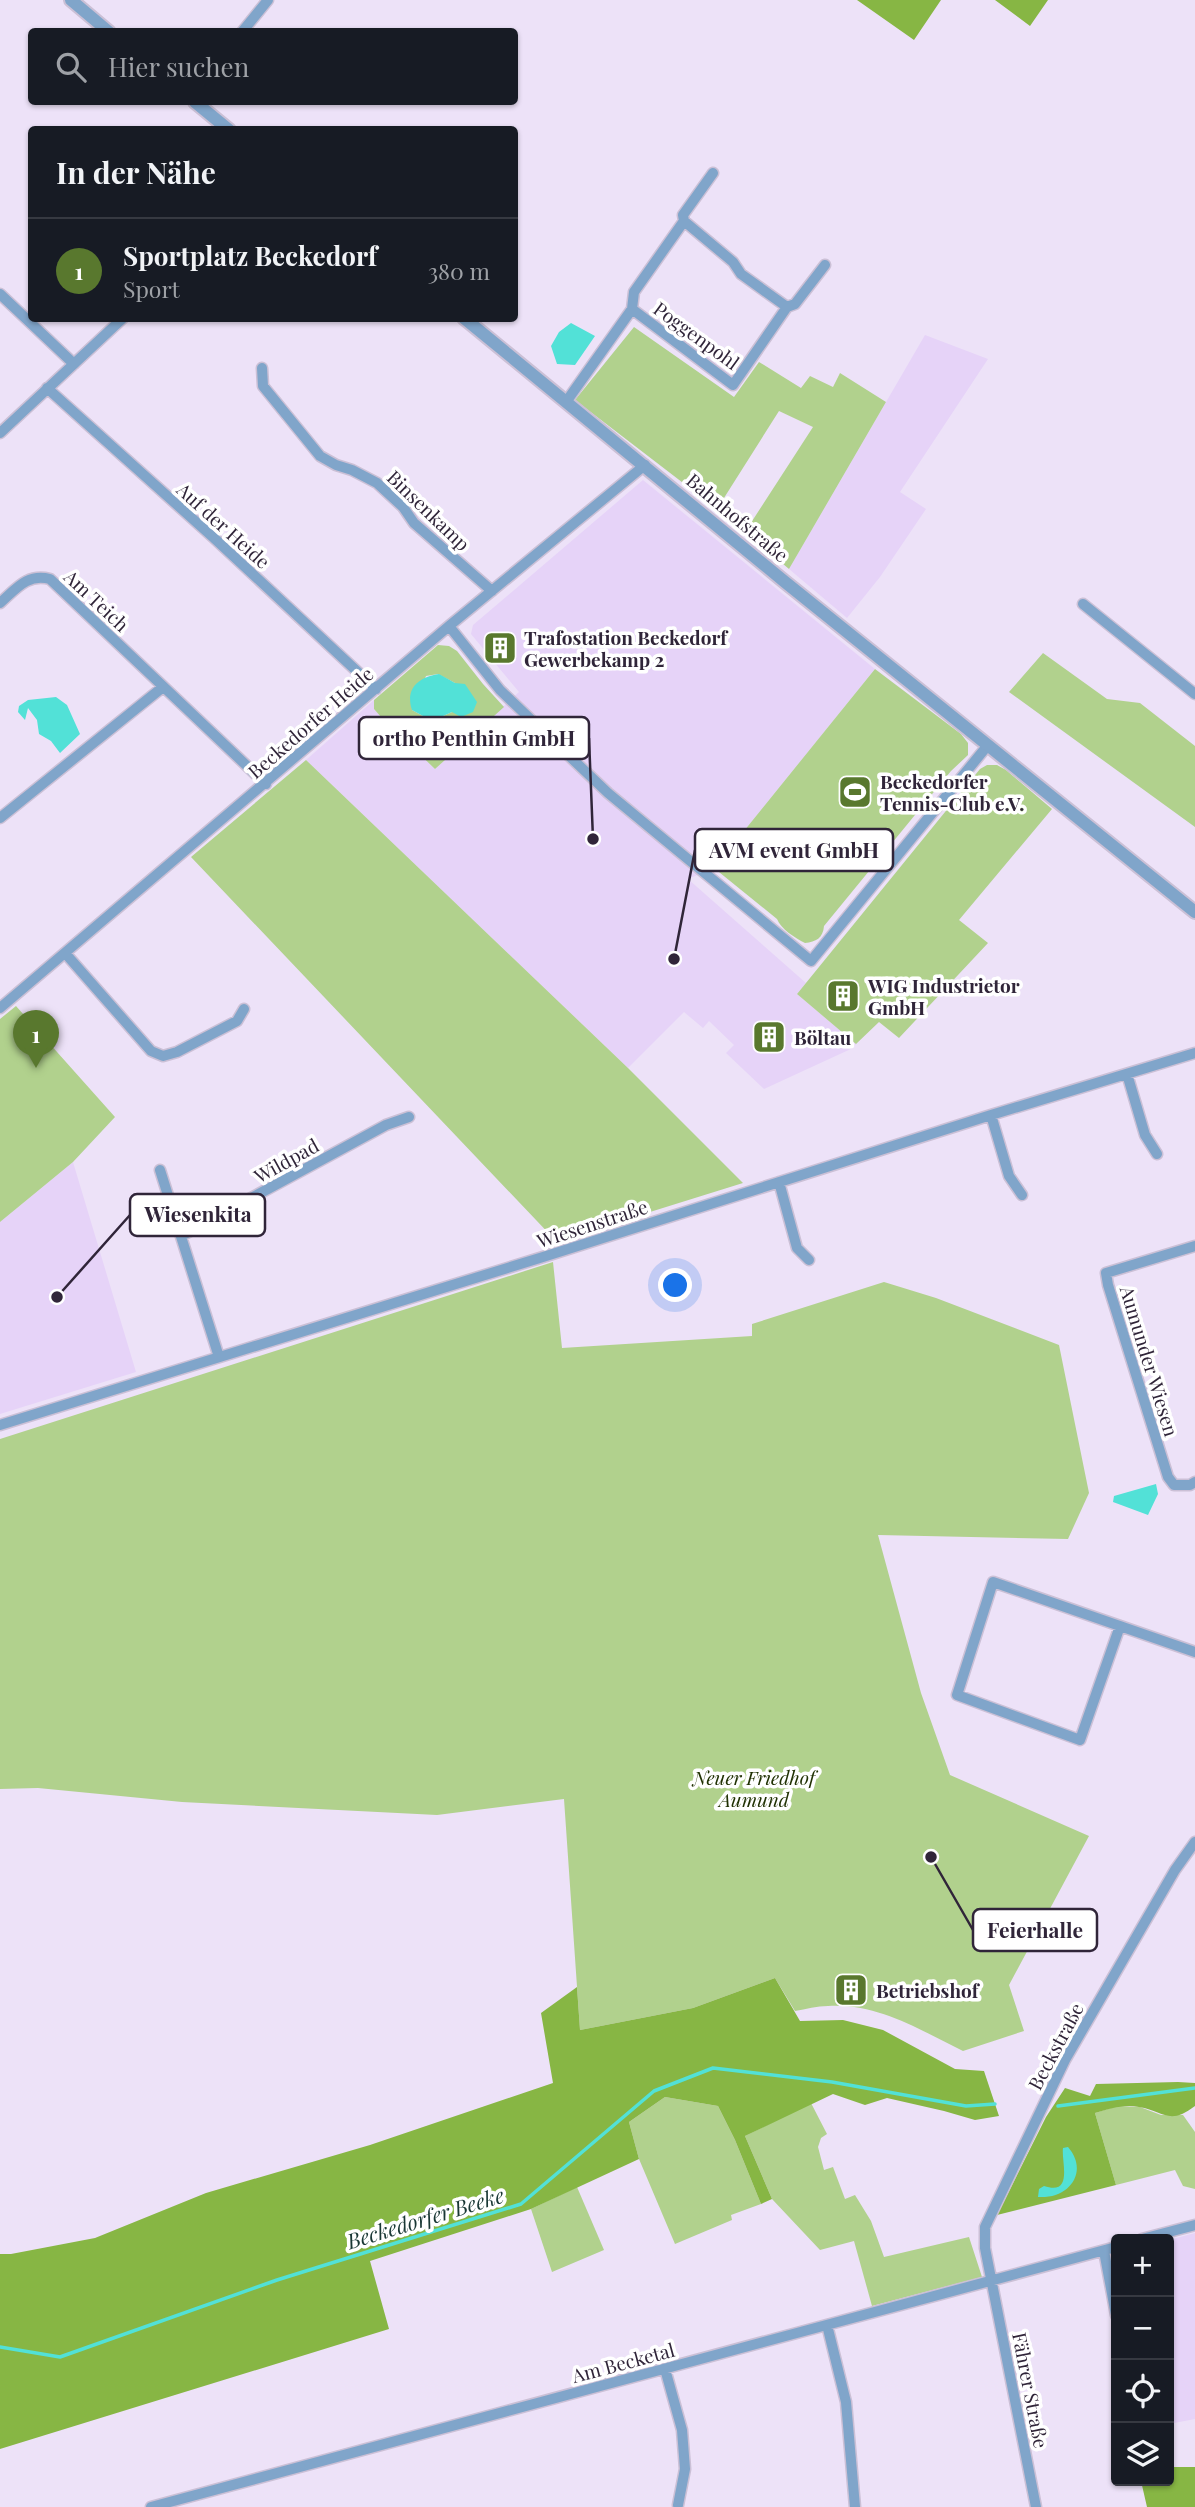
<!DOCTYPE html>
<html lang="de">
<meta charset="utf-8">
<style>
:root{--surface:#171b24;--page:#20242c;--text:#f1f3f6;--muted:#9ea1a6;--line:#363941;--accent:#59782e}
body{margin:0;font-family:"Playfair Display",serif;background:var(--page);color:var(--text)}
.controls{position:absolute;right:21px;bottom:21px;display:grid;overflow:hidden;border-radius:7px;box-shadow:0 2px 5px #0004}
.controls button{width:63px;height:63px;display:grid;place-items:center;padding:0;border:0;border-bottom:2px solid var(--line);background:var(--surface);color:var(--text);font:35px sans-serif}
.you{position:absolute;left:676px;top:1286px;width:24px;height:24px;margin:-18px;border:5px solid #fff;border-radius:50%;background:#1a73e8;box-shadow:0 0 0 10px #1a73e833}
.badge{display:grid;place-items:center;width:46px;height:46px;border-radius:50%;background:var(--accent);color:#fff;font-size:23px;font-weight:700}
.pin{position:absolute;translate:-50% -58px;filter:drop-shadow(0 2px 4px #0008)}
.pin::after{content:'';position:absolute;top:37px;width:24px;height:21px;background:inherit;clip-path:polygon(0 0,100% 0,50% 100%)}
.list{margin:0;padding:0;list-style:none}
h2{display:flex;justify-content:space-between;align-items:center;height:91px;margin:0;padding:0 28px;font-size:30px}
h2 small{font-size:23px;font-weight:400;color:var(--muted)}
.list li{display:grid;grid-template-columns:46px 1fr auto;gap:21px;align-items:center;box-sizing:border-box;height:105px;padding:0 28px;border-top:2px solid var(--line)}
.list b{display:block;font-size:26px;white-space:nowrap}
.list p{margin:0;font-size:23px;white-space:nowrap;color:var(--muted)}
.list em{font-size:23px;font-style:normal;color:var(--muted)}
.icon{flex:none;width:38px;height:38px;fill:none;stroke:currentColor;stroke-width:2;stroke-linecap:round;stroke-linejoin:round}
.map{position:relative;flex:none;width:1195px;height:2507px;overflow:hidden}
.search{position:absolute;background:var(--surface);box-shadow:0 2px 5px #0004;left:28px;top:28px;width:490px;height:77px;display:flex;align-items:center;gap:18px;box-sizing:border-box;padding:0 24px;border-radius:7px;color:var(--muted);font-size:26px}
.panel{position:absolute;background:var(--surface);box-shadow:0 2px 5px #0004;left:28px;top:126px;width:490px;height:196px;border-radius:7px}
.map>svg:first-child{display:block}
.built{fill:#e6d3f8}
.green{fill:#b1d18d;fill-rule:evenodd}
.forest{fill:#87b644}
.water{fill:#52e1d7}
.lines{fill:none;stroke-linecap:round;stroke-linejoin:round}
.stream{stroke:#52e1d7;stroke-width:3.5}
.minor-casing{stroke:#cbc0d6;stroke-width:13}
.tertiary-casing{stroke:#cbc0d6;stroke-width:16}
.minor{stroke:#80a5ca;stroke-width:10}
.tertiary{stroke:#80a5ca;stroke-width:12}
.labels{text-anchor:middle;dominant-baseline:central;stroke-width:7;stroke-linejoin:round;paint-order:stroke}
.street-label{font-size:19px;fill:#302539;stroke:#fff}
.poi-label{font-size:19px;font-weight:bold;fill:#302539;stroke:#fff;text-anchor:start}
.park-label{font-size:19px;font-style:italic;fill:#203103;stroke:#fff}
.water-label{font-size:21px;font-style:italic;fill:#193734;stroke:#fff}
.leader{fill:none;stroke:#302539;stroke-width:2.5}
.callout-dot{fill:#302539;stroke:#fff;stroke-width:2.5}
.callout{fill:#fff;stroke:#302539;stroke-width:2.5}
.callout-label{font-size:21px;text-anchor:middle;font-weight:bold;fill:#302539}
</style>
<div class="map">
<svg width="1195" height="2507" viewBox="0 0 1195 2507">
<rect width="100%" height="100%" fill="#ede2f8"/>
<path class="built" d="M 925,335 L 988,359 L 900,492 L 926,509 L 880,577 L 847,618 L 789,569 Z
M 643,480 L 875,669 L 714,868 L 688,879 L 806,983 L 797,994 L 856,1044 L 853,1048 L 764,1089 L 726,1053 L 734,1045 L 709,1021 L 703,1028 L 684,1012 L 628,1068 L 306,760 L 374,700 L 374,709 L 381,717 L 435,769 L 519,692 L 471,634 L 473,625 Z
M 73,1162 L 136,1372 L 0,1414 L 0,1222 Z
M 1195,2233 L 1195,2419 L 1169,2424 L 1169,2240 Z"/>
<path class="green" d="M 634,327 L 734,397 L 759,362 L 801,388 L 810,376 L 833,387 L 840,373 L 886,402 L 789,569 L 745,532 L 813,427 L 779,411 L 717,509 L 575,400 Z
M 438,645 L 449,646 L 457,651 L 483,684 L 504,707 L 435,769 L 381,717 L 374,709 L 374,700 ZM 438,674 L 455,683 L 452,712 L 432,721 L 412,710 L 426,676 Z
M 1043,653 L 1107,699 L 1140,703 L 1195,746 L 1195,827 L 1009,692 Z
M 875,669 L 961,734 L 968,743 L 968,755 L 951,771 L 824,926 C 823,938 816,942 805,943 C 795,938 781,929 777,919 L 714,868 Z
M 306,760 L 628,1068 L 743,1183 L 557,1241 L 555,1240 L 191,857 Z
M 987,765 L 997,765 L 1006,770 L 1052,809 L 959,920 L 988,943 L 899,1038 L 879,1022 L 856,1044 L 797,994 L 980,769 Z
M 16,1006 L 115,1117 L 73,1162 L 0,1222 L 0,1019 Z
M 553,1262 L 562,1348 L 752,1336 L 752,1324 L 884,1282 L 936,1298 L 1059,1345 L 1089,1493 L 1068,1539 L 878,1535 L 921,1693 L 950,1775 L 1089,1836 L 1009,1985 L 1024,2031 L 963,2051 C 920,2030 878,2003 828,2006 C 817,2006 806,2009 795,2011 L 775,1978 L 693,2008 L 580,2030 L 564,1799 L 437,1815 L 182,1802 L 38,1788 L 0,1789 L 0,1439 Z
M 665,2097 L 718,2106 L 735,2140 L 761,2204 L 731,2215 L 732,2220 L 675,2244 L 639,2159 L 629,2122 Z
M 811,2103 L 827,2134 L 821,2138 L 818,2147 L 824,2170 L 833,2167 L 845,2199 L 855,2195 L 871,2221 L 884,2257 L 969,2237 L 982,2277 L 872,2306 L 854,2241 L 820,2250 L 772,2199 L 745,2136 Z
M 1117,2106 L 1140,2107 L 1161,2115 L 1183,2115 L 1195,2132 L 1195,2189 L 1183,2186 L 1175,2170 L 1116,2185 L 1095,2113 Z
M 577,2187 L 604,2250 L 552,2272 L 531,2209 Z"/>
<path class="forest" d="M 857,0 L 941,0 L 914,40 Z
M 995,0 L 1048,0 L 1030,26 Z
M 775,1978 L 800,2021 L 843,2020 L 883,2030 L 955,2069 L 984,2071 L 999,2116 L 975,2120 L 944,2111 L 887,2098 L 865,2105 L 833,2094 L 745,2136 L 772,2199 L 761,2204 L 735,2140 L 718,2106 L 665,2097 L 629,2122 L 639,2159 L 531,2209 L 370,2261 L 389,2329 L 0,2449 L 0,2254 L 11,2254 L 95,2238 L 206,2193 L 370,2145 L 553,2083 L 541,2013 L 577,1987 L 580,2030 L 693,2008 Z
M 1178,2082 L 1195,2083 L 1195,2106 C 1169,2126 1164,2111 1139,2107 C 1123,2104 1110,2109 1095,2113 L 1116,2185 L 997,2215 L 1046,2117 L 1065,2088 L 1090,2096 L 1096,2084 Z
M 1169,2467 L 1195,2467 L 1195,2507 L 1147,2507 L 1141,2481 L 1169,2481 Z"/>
<path class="water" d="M 571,323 L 595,336 L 575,365 L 557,364 L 551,346 L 559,332 Z
M 439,674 L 455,683 L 465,684 L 477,702 L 473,712 L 461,717 L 452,712 L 432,721 L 412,710 C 405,689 418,677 439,674 Z
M 56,697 L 67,705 L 80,734 L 60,753 L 51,741 L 39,734 L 37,720 L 28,708 L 25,720 L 18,712 L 19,706 L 28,700 Z
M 1156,1484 L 1158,1494 L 1148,1515 L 1113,1502 L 1114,1496 Z
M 1068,2147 C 1089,2171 1070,2199 1038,2197 L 1039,2189 L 1044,2186 C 1074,2196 1061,2161 1063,2148 Z"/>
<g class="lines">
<path class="stream" d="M 1058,2106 L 1195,2088
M 0,2347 L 60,2357 L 277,2280 L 521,2204 L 654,2091 L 713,2068 L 832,2082 L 966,2106 L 995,2104"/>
<defs>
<path id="minor" d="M 242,32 L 268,0
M 684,221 L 683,215 L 713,173
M 0,294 L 74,364
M 787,307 L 795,304 L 825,265
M 262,368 L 263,386 L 320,456 L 336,465 L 352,470 L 377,483 L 403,507 L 414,523 L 492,591
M 47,388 L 214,538 L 376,689
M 566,402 L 632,309 L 733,385 L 787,307 L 741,274 L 733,262 L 684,221 L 634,292 L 632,309
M 0,433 L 123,318
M 0,603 C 16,589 27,573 50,579 L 266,784
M 1083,604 L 1195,694
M 449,626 L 500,690 L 608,793 L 811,961 L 988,745
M 0,818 L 163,687
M 65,953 L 151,1051 L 163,1056 L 177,1052 L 237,1021 L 244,1009
M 0,1008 L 449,626 L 645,465
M 1127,1074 L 1145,1135 L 1157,1154
M 991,1115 L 1009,1176 L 1022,1195
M 160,1170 L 219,1357
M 779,1182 L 797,1248 L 809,1260
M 181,1236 L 386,1125 L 409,1117
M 1195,1246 L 1106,1273 L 1108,1285 L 1168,1477 L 1174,1485 L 1190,1485 L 1195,1482
M 0,1425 L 543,1257 L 991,1115 L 1195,1053
M 1120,1626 L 1080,1740 L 957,1695 L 993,1582 L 1195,1652
M 1142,2239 L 1195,2225
M 1104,2251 L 1116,2315
M 827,2325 L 846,2402 L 855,2507
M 665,2369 L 682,2430 L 685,2469 L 678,2505
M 151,2507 L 1116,2247
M 1036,2507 L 985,2248 L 985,2227 L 1065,2060 L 1175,1870 L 1195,1842"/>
<path id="tertiary" d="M 71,0 L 109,32
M 195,102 L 229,130
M 464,318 L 785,582 L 1195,912"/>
</defs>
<use href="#minor" class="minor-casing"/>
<use href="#tertiary" class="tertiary-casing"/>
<use href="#minor" class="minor"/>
<use href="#tertiary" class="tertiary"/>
</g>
<defs>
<symbol id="building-square" viewBox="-11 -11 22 22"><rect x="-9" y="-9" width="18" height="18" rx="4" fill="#59782e" stroke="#fff"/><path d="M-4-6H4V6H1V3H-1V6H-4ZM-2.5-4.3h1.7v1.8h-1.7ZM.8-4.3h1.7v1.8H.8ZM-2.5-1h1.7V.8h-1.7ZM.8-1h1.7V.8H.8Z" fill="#fff"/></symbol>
<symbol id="stadium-square" viewBox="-11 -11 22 22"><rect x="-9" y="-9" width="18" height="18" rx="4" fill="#59782e" stroke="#fff"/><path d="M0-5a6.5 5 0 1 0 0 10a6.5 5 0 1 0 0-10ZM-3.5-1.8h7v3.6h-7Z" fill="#fff"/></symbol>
</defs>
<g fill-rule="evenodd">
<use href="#building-square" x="481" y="629" width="38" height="38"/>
<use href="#stadium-square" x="836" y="773" width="38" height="38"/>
<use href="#building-square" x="824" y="977" width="38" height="38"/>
<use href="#building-square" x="750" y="1018" width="38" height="38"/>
<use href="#building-square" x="832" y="1971" width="38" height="38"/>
</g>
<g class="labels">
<g class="street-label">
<text transform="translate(697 335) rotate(36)">Poggenpohl</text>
<text transform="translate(429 510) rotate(44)">Binsenkamp</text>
<text transform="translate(738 517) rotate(40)">Bahnhofstraße</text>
<text transform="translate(224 525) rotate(42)">Auf der Heide</text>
<text transform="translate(97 600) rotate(43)">Am Teich</text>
<text transform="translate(310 722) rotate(-41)">Beckedorfer Heide</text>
<text transform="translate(286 1160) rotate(-29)">Wildpad</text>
<text transform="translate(592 1223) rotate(-18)">Wiesenstraße</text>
<text transform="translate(1150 1361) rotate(73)">Aumunder Wiesen</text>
<text transform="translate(1055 2046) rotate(-62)">Beckstraße</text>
<text transform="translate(623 2362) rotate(-15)">Am Becketal</text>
<text transform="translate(1031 2390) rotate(79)">Fährer Straße</text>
</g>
<g class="poi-label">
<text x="524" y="637">Trafostation Beckedorf<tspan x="524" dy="22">Gewerbekamp 2</tspan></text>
<text x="880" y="781">Beckedorfer<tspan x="880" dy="22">Tennis-Club e.V.</tspan></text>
<text x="868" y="985">WIG Industrietor<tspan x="868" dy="22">GmbH</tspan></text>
<text x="794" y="1037">Böltau</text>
<text x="876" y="1990">Betriebshof</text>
</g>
<g class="park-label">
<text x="754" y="1777">Neuer Friedhof<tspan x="754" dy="22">Aumund</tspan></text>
</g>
<g class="water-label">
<text transform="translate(425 2217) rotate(-17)">Beckedorfer Beeke</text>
</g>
</g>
<path class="leader" d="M593 839L589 738M674 959L695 850M57 1297L130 1215M931 1857L973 1930"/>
<g class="callout-dot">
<circle cx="593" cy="839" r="7"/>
<circle cx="674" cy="959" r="7"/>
<circle cx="57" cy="1297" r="7"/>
<circle cx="931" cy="1857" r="7"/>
</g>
<g class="callout">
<rect x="359" y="717" width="230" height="42" rx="7"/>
<rect x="695" y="829" width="198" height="42" rx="7"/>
<rect x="130" y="1194" width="135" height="42" rx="7"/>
<rect x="973" y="1909" width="124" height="42" rx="7"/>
</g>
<g class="callout-label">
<text x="474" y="746">ortho Penthin GmbH</text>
<text x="794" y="858">AVM event GmbH</text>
<text x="198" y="1222">Wiesenkita</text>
<text x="1035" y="1938">Feierhalle</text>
</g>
</svg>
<div class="controls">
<button>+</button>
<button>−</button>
<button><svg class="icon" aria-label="locate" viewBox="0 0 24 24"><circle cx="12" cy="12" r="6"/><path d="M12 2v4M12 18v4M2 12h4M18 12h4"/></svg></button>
<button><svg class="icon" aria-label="layers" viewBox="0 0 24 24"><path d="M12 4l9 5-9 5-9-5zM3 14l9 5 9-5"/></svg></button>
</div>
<div class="you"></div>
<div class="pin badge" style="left:36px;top:1068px">1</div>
<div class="search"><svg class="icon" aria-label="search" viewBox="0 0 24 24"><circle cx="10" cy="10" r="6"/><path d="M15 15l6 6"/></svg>Hier suchen</div>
<section class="panel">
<h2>In der Nähe<small></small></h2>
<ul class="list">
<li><span class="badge">1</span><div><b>Sportplatz Beckedorf</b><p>Sport</p></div><em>380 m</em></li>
</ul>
</section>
</div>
